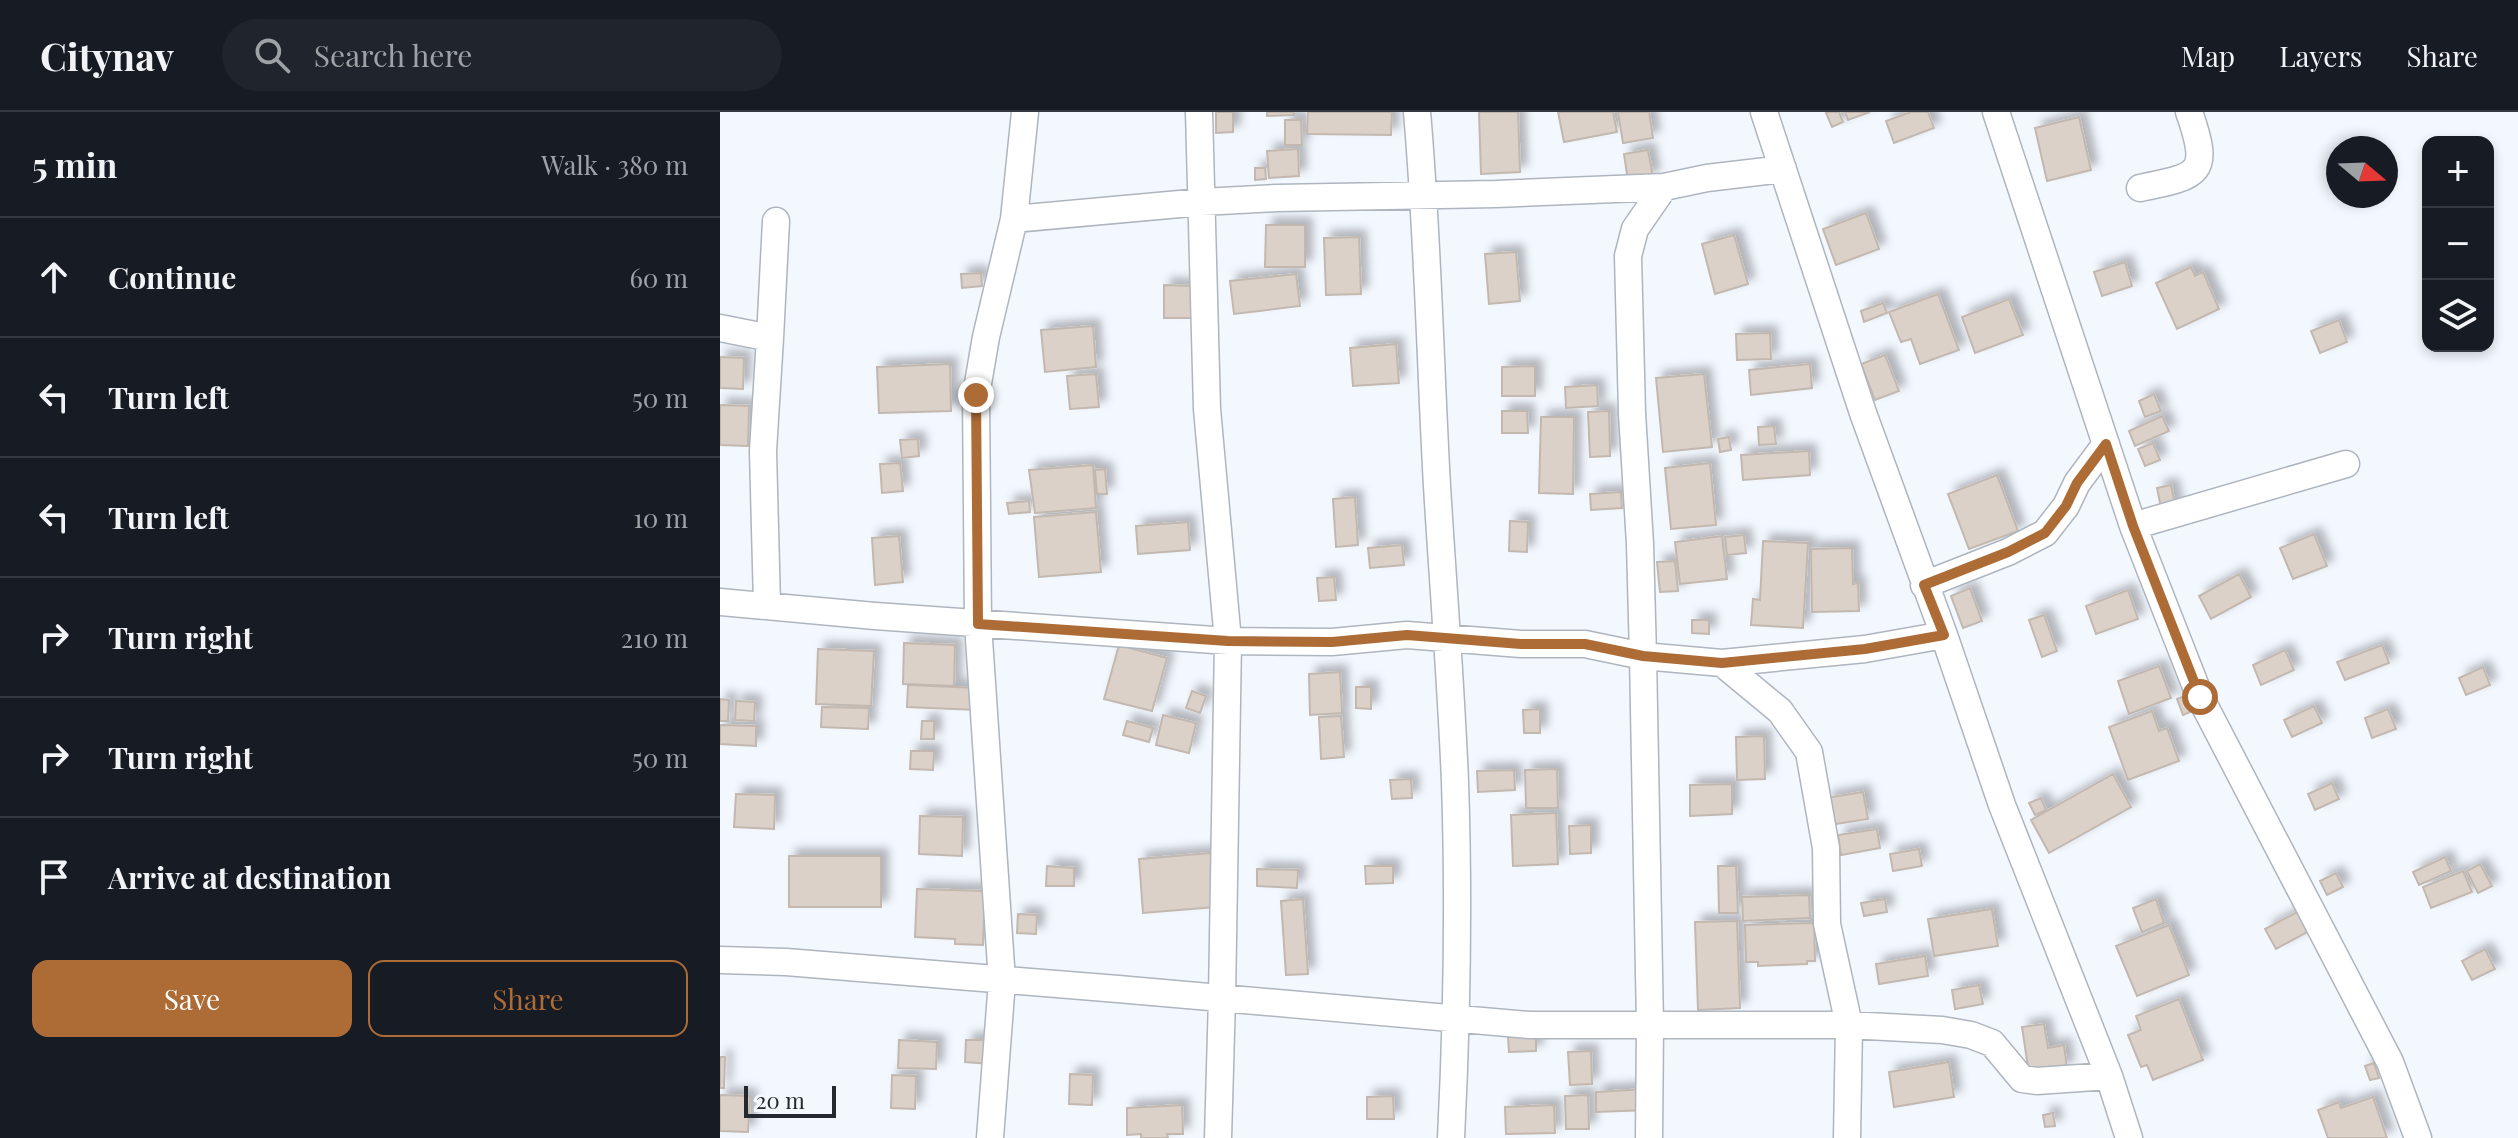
<!DOCTYPE html>
<meta charset="utf-8">
<style>
:root{--surface:#171b24;--page:#20242c;--text:#f1f3f6;--muted:#9ea1a6;--line:#363941;--accent:#ad6c36}
body{margin:0;font-family:"Playfair Display",serif;background:var(--page);color:var(--text)}
.controls{position:absolute;right:24px;top:24px;display:grid;overflow:hidden;border-radius:16px;box-shadow:0 4px 12px #0003}
.controls button{width:72px;height:72px;display:grid;place-items:center;padding:0;border:0;border-bottom:2px solid var(--line);background:var(--surface);color:var(--text);font:40px sans-serif}
.compass{position:absolute;left:1606px;top:24px;width:72px;height:72px;border-radius:50%;background:var(--surface);box-shadow:0 4px 12px #0003;rotate:109deg}
.scale{position:absolute;left:24px;bottom:20px;width:92px;box-sizing:border-box;padding-left:8px;border:4px solid #25282c;border-top:0;font-size:22px;line-height:28px;white-space:nowrap;color:#25282c;-webkit-text-stroke:6px #f3f8ff;paint-order:stroke}
.stop{position:absolute;width:24px;height:24px;margin:-18px;border:6px solid #ad6c36;border-radius:50%;background:#fff}
.stop.end{background:#ad6c36;border-color:#fff;box-shadow:0 2px 8px #0008}
.list{margin:0;padding:0;list-style:none}
h2{display:flex;justify-content:space-between;align-items:center;height:104px;margin:0;padding:0 32px;font-size:34px}
h2 small{font-size:26px;font-weight:400;color:var(--muted)}
.list li{display:grid;grid-template-columns:52px 1fr auto;gap:24px;align-items:center;box-sizing:border-box;height:120px;padding:0 32px;border-top:2px solid var(--line)}
.list b{display:block;font-size:30px;white-space:nowrap}
.list em{font-size:26px;font-style:normal;color:var(--muted)}
.actions{display:flex;gap:16px;padding:24px 32px}
.actions a{flex:1;padding:18px 0;border:2px solid var(--accent);border-radius:16px;text-align:center;font-size:28px;color:var(--accent)}
.actions .main{background:var(--accent);color:#fff}
.icon{flex:none;width:44px;height:44px;fill:none;stroke:currentColor;stroke-width:2;stroke-linecap:round;stroke-linejoin:round}
.map{position:relative;flex:none;width:1798px;height:1026px;overflow:hidden}
header{display:flex;align-items:center;gap:48px;box-sizing:border-box;height:112px;padding:0 40px;background:var(--surface);border-bottom:2px solid var(--line)}
header strong{font-size:38px}
nav{display:flex;gap:44px;margin-inline-start:auto;font-size:28px}
.search{width:560px;height:72px;background:var(--page);display:flex;align-items:center;gap:20px;box-sizing:border-box;padding:0 28px;border-radius:44px;color:var(--muted);font-size:30px}
main{display:flex}
aside{flex:1;background:var(--surface)}
.map>svg:first-child{display:block}
.building{fill:#dbd1c8;stroke:#c2b8b0;stroke-width:2;filter:url(#shadow)}
.lines{fill:none;stroke-linecap:round;stroke-linejoin:round}
.minor-casing{stroke:#aeb5bf;stroke-width:29}
.minor{stroke:#fff;stroke-width:26}
.route{stroke:#ad6c36;stroke-width:10}
</style>
<header>
<strong>Citynav</strong>
<div class="search"><svg class="icon" aria-label="search" viewBox="0 0 24 24"><circle cx="10" cy="10" r="6"/><path d="M15 15l6 6"/></svg>Search here</div>
<nav><a>Map</a><a>Layers</a><a>Share</a></nav>
</header>
<main>
<aside>
<h2>5 min<small>Walk · 380 m</small></h2>
<ul class="list">
<li><svg class="icon" aria-label="ahead" viewBox="0 0 24 24"><path d="M12 20V5M6 11l6-6 6 6"/></svg><div><b>Continue</b></div><em>60 m</em></li>
<li><svg class="icon" aria-label="left" viewBox="0 0 24 24"><path d="M17 20v-9H6M10 6l-5 5 5 5"/></svg><div><b>Turn left</b></div><em>50 m</em></li>
<li><svg class="icon" aria-label="left" viewBox="0 0 24 24"><path d="M17 20v-9H6M10 6l-5 5 5 5"/></svg><div><b>Turn left</b></div><em>10 m</em></li>
<li><svg class="icon" aria-label="right" viewBox="0 0 24 24"><path d="M7 20v-9h11M14 6l5 5-5 5"/></svg><div><b>Turn right</b></div><em>210 m</em></li>
<li><svg class="icon" aria-label="right" viewBox="0 0 24 24"><path d="M7 20v-9h11M14 6l5 5-5 5"/></svg><div><b>Turn right</b></div><em>50 m</em></li>
<li><svg class="icon" aria-label="arrive" viewBox="0 0 24 24"><path d="M6 21V4h12l-3 4 3 4H6"/></svg><div><b>Arrive at destination</b></div></li>
</ul>
<div class="actions"><a class="main">Save</a><a>Share</a></div>
</aside>
<div class="map">
<svg width="1798" height="1026" viewBox="0 0 1798 1026">
<defs>
<filter id="shadow"><feDropShadow dx="7" dy="-7" stdDeviation="4" flood-color="#0004"/></filter>
</defs>
<rect width="100%" height="100%" fill="#f3f8ff"/>
<path class="building" d="M 496,0 L 513,0 L 513,20 L 496,21 Z
M 547,0 L 574,0 L 574,3 L 547,4 Z
M 588,0 L 672,0 L 671,23 L 587,22 Z
M 759,0 L 798,0 L 800,60 L 761,62 Z
M 838,0 L 893,0 L 897,20 L 844,30 Z
M 898,0 L 929,0 L 933,26 L 903,31 Z
M 1110,0 L 1119,0 L 1123,10 L 1112,15 L 1106,1 Z
M 1125,0 L 1150,0 L 1128,8 Z
M 1191,0 L 1208,0 L 1214,16 L 1174,31 L 1166,9 Z
M 1359,5 L 1371,58 L 1327,69 L 1315,16 Z
M 565,8 L 581,8 L 582,33 L 565,33 Z
M 578,37 L 579,64 L 549,66 L 547,39 Z
M 928,38 L 933,65 L 908,69 L 904,42 Z
M 535,56 L 545,56 L 546,67 L 535,68 Z
M 1146,101 L 1159,137 L 1116,153 L 1103,117 Z
M 546,113 L 585,113 L 585,155 L 545,155 Z
M 1014,123 L 1028,172 L 995,182 L 982,132 Z
M 639,125 L 641,182 L 606,183 L 604,126 Z
M 796,140 L 800,189 L 769,192 L 765,142 Z
M 1405,150 L 1412,174 L 1382,184 L 1374,160 Z
M 1471,155 L 1475,164 L 1483,160 L 1499,197 L 1457,217 L 1436,171 Z
M 261,161 L 262,174 L 242,176 L 241,162 Z
M 576,162 L 580,194 L 514,202 L 510,169 Z
M 444,173 L 472,174 L 471,206 L 444,206 Z
M 1218,182 L 1239,238 L 1200,252 L 1191,227 L 1181,230 L 1169,200 Z
M 1289,187 L 1303,223 L 1255,241 L 1242,205 Z
M 1163,191 L 1167,201 L 1144,210 L 1141,199 Z
M 1619,208 L 1627,230 L 1600,241 L 1591,219 Z
M 373,214 L 376,255 L 325,260 L 321,218 Z
M 1050,221 L 1051,247 L 1017,248 L 1016,222 Z
M 676,232 L 679,271 L 633,274 L 630,236 Z
M 1165,243 L 1179,279 L 1155,288 L 1141,252 Z
M 0,245 L 24,246 L 23,277 L 0,276 Z
M 230,252 L 231,299 L 159,301 L 157,255 Z
M 1090,252 L 1092,276 L 1031,283 L 1029,258 Z
M 815,254 L 815,284 L 782,284 L 782,255 Z
M 376,262 L 379,295 L 350,297 L 347,264 Z
M 984,262 L 992,335 L 943,340 L 936,266 Z
M 877,273 L 878,294 L 846,296 L 845,275 Z
M 1434,282 L 1441,299 L 1425,305 L 1419,289 Z
M 0,293 L 29,294 L 28,334 L 0,333 Z
M 782,299 L 807,299 L 808,321 L 782,321 Z
M 889,299 L 890,344 L 870,345 L 868,300 Z
M 1442,304 L 1449,319 L 1415,334 L 1409,319 Z
M 821,305 L 854,305 L 853,382 L 819,381 Z
M 1054,314 L 1056,332 L 1039,333 L 1038,315 Z
M 1009,325 L 1011,338 L 1000,340 L 998,327 Z
M 198,327 L 199,344 L 182,346 L 180,328 Z
M 1433,331 L 1440,348 L 1425,354 L 1418,337 Z
M 1089,339 L 1090,363 L 1023,368 L 1021,343 Z
M 180,351 L 183,379 L 162,381 L 160,352 Z
M 990,351 L 996,413 L 951,417 L 945,356 Z
M 373,353 L 376,396 L 315,401 L 309,358 Z
M 385,357 L 387,382 L 377,382 L 375,358 Z
M 1277,363 L 1298,419 L 1249,437 L 1228,382 Z
M 1451,373 L 1456,397 L 1442,401 L 1437,376 Z
M 901,380 L 902,396 L 871,398 L 870,382 Z
M 635,385 L 638,433 L 616,435 L 613,387 Z
M 309,389 L 310,400 L 289,402 L 287,391 Z
M 376,400 L 381,460 L 319,465 L 314,405 Z
M 790,409 L 808,410 L 807,440 L 789,439 Z
M 468,410 L 470,438 L 418,442 L 416,414 Z
M 1594,422 L 1607,454 L 1573,467 L 1560,436 Z
M 1024,423 L 1026,441 L 1007,443 L 1005,425 Z
M 179,424 L 183,470 L 155,473 L 152,426 Z
M 1002,424 L 1007,467 L 960,472 L 955,430 Z
M 1043,429 L 1088,431 L 1083,516 L 1031,513 L 1033,487 L 1040,488 Z
M 682,433 L 684,453 L 650,456 L 648,436 Z
M 1132,436 L 1133,472 L 1138,471 L 1139,499 L 1092,500 L 1091,437 Z
M 955,449 L 958,479 L 940,480 L 937,450 Z
M 1519,462 L 1531,485 L 1491,507 L 1479,484 Z
M 614,465 L 616,488 L 599,489 L 597,466 Z
M 1250,476 L 1262,509 L 1243,516 L 1231,484 Z
M 1408,478 L 1418,507 L 1376,522 L 1366,494 Z
M 1324,503 L 1337,539 L 1322,545 L 1309,508 Z
M 972,508 L 989,508 L 989,522 L 972,521 Z
M 184,531 L 235,533 L 234,574 L 183,572 Z
M 399,533 L 447,546 L 432,599 L 384,587 Z
M 1662,533 L 1669,551 L 1625,568 L 1617,550 Z
M 98,537 L 154,539 L 151,594 L 96,592 Z
M 1565,538 L 1574,558 L 1541,573 L 1533,553 Z
M 1439,554 L 1451,586 L 1409,602 L 1398,569 Z
M 1763,555 L 1770,573 L 1746,583 L 1739,566 Z
M 620,560 L 622,601 L 590,603 L 589,562 Z
M 188,573 L 258,576 L 257,598 L 187,595 Z
M 636,575 L 651,575 L 651,597 L 636,596 Z
M 472,579 L 486,584 L 480,601 L 466,596 Z
M 1467,583 L 1473,599 L 1463,603 L 1457,587 Z
M 0,587 L 9,588 L 8,609 L 0,609 Z
M 16,589 L 35,590 L 34,609 L 15,608 Z
M 1594,594 L 1602,611 L 1572,625 L 1564,608 Z
M 102,595 L 149,596 L 148,617 L 101,615 Z
M 820,597 L 820,621 L 804,621 L 803,598 Z
M 1668,597 L 1676,617 L 1652,626 L 1645,606 Z
M 1432,599 L 1439,619 L 1447,616 L 1459,649 L 1408,668 L 1389,615 Z
M 443,603 L 476,611 L 469,641 L 436,633 Z
M 621,604 L 624,645 L 601,647 L 599,605 Z
M 202,609 L 214,609 L 214,627 L 201,627 Z
M 407,609 L 433,616 L 429,630 L 403,623 Z
M 0,613 L 36,614 L 36,634 L 0,632 Z
M 1044,624 L 1045,667 L 1017,668 L 1016,625 Z
M 191,639 L 214,639 L 213,658 L 190,657 Z
M 837,657 L 838,696 L 806,696 L 805,658 Z
M 794,658 L 795,678 L 758,680 L 757,659 Z
M 1393,662 L 1411,695 L 1329,741 L 1311,708 Z
M 691,667 L 692,686 L 672,687 L 670,668 Z
M 1612,671 L 1619,687 L 1595,698 L 1588,682 Z
M 1012,672 L 1012,702 L 970,704 L 970,673 Z
M 1143,680 L 1148,707 L 1109,713 L 1106,686 Z
M 16,682 L 55,683 L 54,717 L 14,715 Z
M 1321,686 L 1326,698 L 1315,703 L 1309,691 Z
M 836,701 L 838,752 L 793,754 L 791,703 Z
M 200,704 L 243,705 L 242,744 L 199,742 Z
M 871,713 L 871,741 L 850,742 L 849,714 Z
M 1157,717 L 1160,736 L 1121,743 L 1118,723 Z
M 1199,737 L 1202,754 L 1173,759 L 1170,742 Z
M 491,741 L 495,795 L 423,801 L 419,747 Z
M 69,744 L 161,744 L 161,795 L 69,795 Z
M 1725,745 L 1731,759 L 1699,773 L 1693,760 Z
M 1760,752 L 1772,774 L 1758,781 L 1747,759 Z
M 327,754 L 354,756 L 354,774 L 326,774 Z
M 645,754 L 673,754 L 673,771 L 646,772 Z
M 998,754 L 1016,754 L 1018,801 L 999,801 Z
M 537,757 L 578,758 L 577,776 L 537,774 Z
M 1743,759 L 1752,780 L 1711,796 L 1703,775 Z
M 1616,761 L 1623,775 L 1607,783 L 1600,769 Z
M 197,777 L 265,779 L 263,833 L 235,832 L 235,827 L 195,825 Z
M 1089,783 L 1090,806 L 1023,809 L 1022,785 Z
M 583,787 L 588,862 L 566,863 L 561,789 Z
M 1165,787 L 1167,800 L 1144,804 L 1141,791 Z
M 1436,787 L 1444,811 L 1422,820 L 1413,796 Z
M 1272,797 L 1278,834 L 1214,844 L 1208,807 Z
M 1581,798 L 1591,818 L 1556,837 L 1545,817 Z
M 298,802 L 317,803 L 316,822 L 297,821 Z
M 1017,809 L 1020,896 L 978,898 L 975,810 Z
M 1094,811 L 1095,849 L 1087,849 L 1087,852 L 1038,854 L 1038,850 L 1026,850 L 1025,813 Z
M 1449,813 L 1469,863 L 1417,884 L 1396,834 Z
M 1765,837 L 1775,857 L 1752,868 L 1742,849 Z
M 1205,844 L 1208,864 L 1159,872 L 1156,852 Z
M 1259,873 L 1263,892 L 1235,897 L 1232,878 Z
M 1459,887 L 1483,948 L 1433,968 L 1427,953 L 1421,955 L 1408,923 L 1421,918 L 1416,904 Z
M 1324,912 L 1328,936 L 1344,933 L 1347,956 L 1309,962 L 1302,915 Z
M 816,924 L 816,939 L 789,940 L 788,925 Z
M 179,928 L 217,930 L 216,957 L 178,956 Z
M 246,928 L 272,928 L 270,952 L 245,950 Z
M 871,939 L 872,972 L 850,973 L 848,940 Z
M 0,945 L 5,945 L 4,976 L 0,976 Z
M 1229,950 L 1234,985 L 1174,995 L 1169,960 Z
M 1654,951 L 1659,966 L 1650,968 L 1645,954 Z
M 350,962 L 373,963 L 372,993 L 349,992 Z
M 172,963 L 196,964 L 195,997 L 171,996 Z
M 927,977 L 928,998 L 876,1000 L 876,980 Z
M 0,983 L 30,984 L 28,1020 L 0,1019 Z
M 868,983 L 869,1017 L 846,1017 L 845,984 Z
M 673,984 L 674,1007 L 647,1007 L 647,985 Z
M 1653,985 L 1667,1026 L 1608,1026 L 1598,998 L 1619,990 L 1621,996 Z
M 462,993 L 463,1022 L 447,1022 L 448,1026 L 421,1026 L 421,1022 L 407,1023 L 407,996 Z
M 834,993 L 835,1021 L 786,1022 L 785,995 Z
M 1333,1001 L 1335,1014 L 1325,1015 L 1323,1003 Z"/>
<g class="lines">
<defs>
<path id="minor" d="M 479,0 L 487,297 L 508,529 L 502,886 L 498,1026
M 697,0 C 708,125 710,249 717,374 C 723,473 731,571 735,670 C 739,788 737,907 731,1026
M 1044,0 L 1143,301 L 1224,523 L 1282,693 L 1389,964 L 1409,1026
M 1276,0 L 1413,414 L 1480,585 L 1670,950 L 1698,1026
M 1420,76 C 1480,64 1491,62 1469,0
M 294,107 L 482,90 L 557,86 L 776,82 L 944,75 L 987,66 L 1063,57
M 0,216 L 50,226 L 56,109
M 1413,414 L 1626,352
M 1204,473 L 1288,440 L 1325,421 L 1346,394 L 1357,371 L 1386,332
M 0,490 L 155,504 L 508,529 L 612,530 L 687,523 L 801,532 L 865,532 L 923,544 L 1002,551 L 1145,537 L 1224,523
M 47,493 L 43,339 L 50,226
M 1002,551 L 1060,599 L 1089,640 L 1106,736 L 1107,812 L 1129,913 L 1127,1026
M 0,848 L 66,850 L 398,877 L 809,913 L 1129,913 L 1222,918 L 1251,923 L 1272,931 L 1302,967 L 1317,969 L 1389,964
M 270,1026 L 282,869 L 258,512 L 256,283 L 266,225 L 294,107 L 305,0
M 929,1026 L 930,913 L 923,544 L 920,432 L 912,301 L 908,144 L 915,117 L 944,75"/>
</defs>
<use href="#minor" class="minor-casing"/>
<use href="#minor" class="minor"/>
</g>
<g class="lines">
<path class="route" d="M 256,283 L 258,512 L 508,529 L 612,530 L 687,523 L 801,532 L 865,532 L 923,544 L 1002,551 L 1145,537 L 1224,523 L 1204,473 L 1288,440 L 1325,421 L 1346,394 L 1357,371 L 1386,332 L 1413,414 L 1480,585"/>
</g>
</svg>
<div class="controls">
<button>+</button>
<button>−</button>
<button><svg class="icon" aria-label="layers" viewBox="0 0 24 24"><path d="M12 4l9 5-9 5-9-5zM3 14l9 5 9-5"/></svg></button>
</div>
<svg class="compass" viewBox="-18 -18 36 36"><path d="M0-13l5 13h-10z" fill="#e53935"/><path d="M0 13l5-13h-10z" fill="#9ea1a6"/></svg>
<div class="scale">20 m</div>
<div class="stop" style="left:1480px;top:585px"></div>
<div class="stop end" style="left:256px;top:283px"></div>
</div>
</main>
